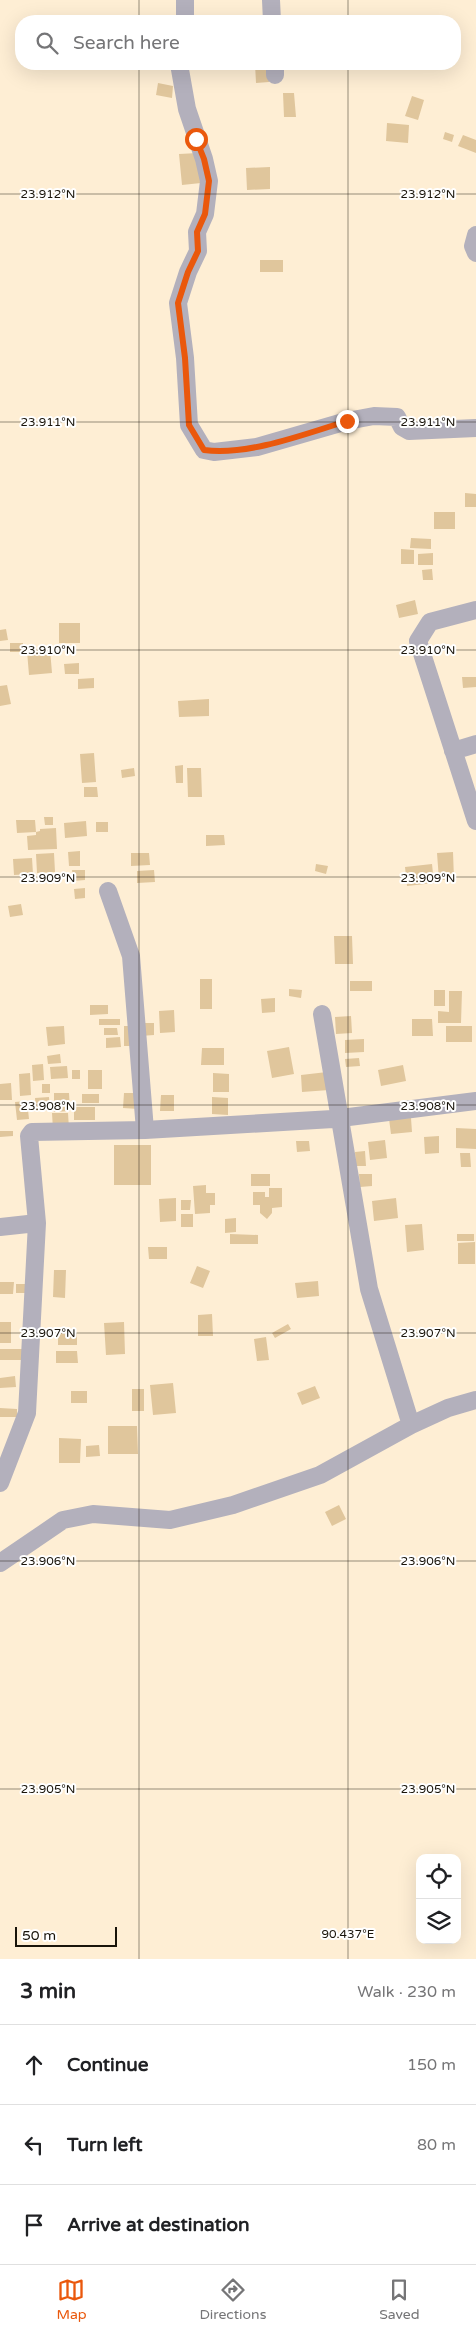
<!DOCTYPE html>
<meta charset="utf-8">
<style>
:root{--surface:#fff;--page:#f6f6f6;--text:#202124;--muted:#757577;--line:#e0e0e0;--accent:#ea580c}
body{margin:0;font-family:"Varela Round",sans-serif;background:var(--page);color:var(--text)}
.controls{position:absolute;right:15px;bottom:15px;display:grid;overflow:hidden;border-radius:10px;box-shadow:0 5px 20px #0002}
.controls button{width:45px;height:45px;display:grid;place-items:center;padding:0;border:0;border-bottom:1px solid var(--line);background:var(--surface);color:var(--text);font:25px sans-serif}
.scale{position:absolute;left:15px;bottom:12px;width:102px;box-sizing:border-box;padding-left:5px;border:2px solid #19140a;border-top:0;font-size:14px;line-height:18px;white-space:nowrap;color:#19140a;-webkit-text-stroke:4px #fff;paint-order:stroke}
.stop{position:absolute;width:15px;height:15px;margin:-11px;border:4px solid #ea580c;border-radius:50%;background:#fff}
.stop.end{background:#ea580c;border-color:#fff;box-shadow:0 1px 5px #0008}
.list{margin:0;padding:0;list-style:none}
h2{display:flex;justify-content:space-between;align-items:center;height:65px;margin:0;padding:0 20px;font-size:21px}
h2 small{font-size:16px;font-weight:400;color:var(--muted)}
.list li{display:grid;grid-template-columns:32px 1fr auto;gap:15px;align-items:center;box-sizing:border-box;height:80px;padding:0 20px;border-top:1px solid var(--line)}
.list b{display:block;font-size:19px;white-space:nowrap}
.list em{font-size:16px;font-style:normal;color:var(--muted)}
.icon{flex:none;width:28px;height:28px;fill:none;stroke:currentColor;stroke-width:2;stroke-linecap:round;stroke-linejoin:round}
.map{position:relative;flex:none;width:476px;height:1959px;overflow:hidden}
.search{position:absolute;background:var(--surface);box-shadow:0 5px 20px #0002;left:15px;right:15px;top:15px;height:55px;display:flex;align-items:center;gap:12px;box-sizing:border-box;padding:0 18px;border-radius:20px;color:var(--muted);font-size:19px}
.sheet{height:305px;background:var(--surface)}
nav{display:flex;justify-content:space-around;align-items:center;box-sizing:border-box;height:70px;border-top:1px solid var(--line);background:var(--surface);font-size:14px;color:var(--muted)}
nav a{display:grid;justify-items:center;gap:2px}
nav .on{color:var(--accent)}
.map>svg:first-child{display:block}
.building{fill:#e0c69c}
.lines{fill:none;stroke-linecap:round;stroke-linejoin:round}
.minor{stroke:#b3b0bc;stroke-width:18}
.route{stroke:#ea580c;stroke-width:6}
.ticks{fill:none;stroke:#19140a;stroke-width:1;stroke-opacity:0.45}
.ticks-label{font-size:12px;text-anchor:middle;fill:#19140a;stroke:#fff;stroke-width:4;stroke-linejoin:round;paint-order:stroke}
</style>
<div class="map">
<svg width="476" height="1959" viewBox="0 0 476 1959">
<rect width="100%" height="100%" fill="#feeed4"/>
<path class="building" d="M 255,64 L 267,64 L 269,82 L 256,83 Z
M 158,83 L 173,86 L 172,98 L 156,95 Z
M 283,93 L 294,93 L 296,117 L 284,117 Z
M 412,96 L 424,100 L 418,120 L 405,116 Z
M 387,123 L 409,125 L 408,143 L 386,141 Z
M 445,132 L 454,135 L 452,142 L 443,139 Z
M 463,135 L 476,140 L 476,153 L 458,146 Z
M 198,153 L 201,183 L 182,185 L 179,154 Z
M 270,167 L 270,189 L 247,190 L 246,168 Z
M 260,260 L 283,260 L 283,272 L 260,272 Z
M 465,493 L 476,494 L 476,507 L 465,507 Z
M 434,512 L 455,512 L 455,529 L 434,529 Z
M 411,538 L 431,539 L 431,549 L 410,548 Z
M 401,549 L 414,550 L 414,564 L 401,564 Z
M 433,553 L 433,565 L 418,565 L 418,554 Z
M 432,569 L 433,580 L 423,580 L 422,570 Z
M 415,600 L 418,614 L 399,618 L 396,605 Z
M 59,623 L 80,623 L 80,643 L 59,643 Z
M 6,629 L 8,640 L 0,641 L 0,630 Z
M 10,643 L 23,643 L 23,652 L 10,652 Z
M 50,649 L 52,673 L 29,675 L 27,651 Z
M 79,663 L 79,674 L 65,674 L 64,664 Z
M 462,677 L 476,677 L 476,687 L 463,688 Z
M 94,678 L 94,688 L 78,689 L 78,679 Z
M 7,685 L 11,704 L 0,706 L 0,686 Z
M 209,699 L 209,716 L 179,717 L 178,701 Z
M 94,753 L 96,782 L 82,783 L 80,754 Z
M 183,765 L 183,783 L 176,783 L 175,766 Z
M 134,768 L 135,776 L 122,778 L 121,770 Z
M 187,768 L 201,768 L 202,797 L 188,797 Z
M 84,787 L 97,787 L 98,797 L 84,797 Z
M 44,817 L 53,817 L 53,825 L 45,825 Z
M 16,820 L 35,820 L 36,832 L 17,833 Z
M 86,821 L 87,836 L 65,838 L 64,823 Z
M 96,822 L 108,822 L 108,832 L 96,832 Z
M 56,828 L 57,849 L 28,850 L 27,836 L 36,835 L 36,832 L 40,831 L 40,829 Z
M 206,835 L 224,835 L 225,845 L 206,846 Z
M 80,851 L 80,866 L 69,866 L 68,852 Z
M 453,852 L 454,879 L 439,880 L 437,853 Z
M 54,853 L 55,872 L 37,873 L 36,854 Z
M 131,853 L 149,853 L 150,865 L 131,866 Z
M 32,858 L 33,874 L 14,875 L 13,859 Z
M 316,864 L 328,866 L 326,874 L 315,871 Z
M 432,864 L 434,883 L 407,886 L 405,867 Z
M 72,870 L 85,870 L 85,880 L 73,881 Z
M 154,870 L 155,882 L 137,883 L 137,871 Z
M 85,888 L 85,898 L 75,899 L 74,889 Z
M 21,904 L 23,915 L 10,917 L 8,906 Z
M 334,936 L 352,936 L 353,964 L 335,964 Z
M 200,979 L 212,979 L 212,1009 L 200,1009 Z
M 350,981 L 372,981 L 372,991 L 350,991 Z
M 289,989 L 302,990 L 301,998 L 289,996 Z
M 434,990 L 445,990 L 445,1006 L 434,1006 Z
M 449,991 L 462,991 L 461,1023 L 438,1023 L 438,1011 L 449,1012 Z
M 275,998 L 275,1012 L 262,1013 L 261,999 Z
M 90,1005 L 108,1005 L 108,1014 L 90,1015 Z
M 174,1010 L 175,1032 L 160,1033 L 159,1011 Z
M 351,1016 L 352,1033 L 336,1034 L 335,1017 Z
M 99,1019 L 120,1019 L 120,1025 L 99,1025 Z
M 412,1019 L 432,1019 L 433,1036 L 412,1036 Z
M 139,1023 L 154,1023 L 154,1035 L 140,1036 Z
M 64,1026 L 65,1044 L 48,1046 L 46,1027 Z
M 124,1026 L 131,1026 L 132,1046 L 124,1046 Z
M 446,1026 L 472,1026 L 472,1042 L 446,1042 Z
M 104,1028 L 117,1028 L 118,1035 L 104,1035 Z
M 120,1037 L 121,1047 L 106,1048 L 106,1038 Z
M 364,1039 L 364,1052 L 345,1053 L 345,1040 Z
M 289,1047 L 294,1074 L 272,1078 L 267,1051 Z
M 202,1048 L 224,1048 L 224,1065 L 201,1065 Z
M 60,1054 L 61,1063 L 48,1064 L 47,1056 Z
M 359,1058 L 360,1066 L 346,1067 L 345,1059 Z
M 43,1064 L 44,1080 L 33,1081 L 32,1065 Z
M 403,1065 L 406,1081 L 381,1086 L 378,1070 Z
M 67,1066 L 68,1078 L 51,1079 L 50,1067 Z
M 72,1070 L 80,1070 L 80,1079 L 72,1079 Z
M 88,1070 L 102,1070 L 102,1089 L 88,1089 Z
M 327,1072 L 329,1090 L 302,1092 L 301,1075 Z
M 30,1073 L 31,1095 L 20,1096 L 19,1074 Z
M 213,1073 L 229,1074 L 229,1092 L 213,1092 Z
M 11,1083 L 12,1100 L 0,1100 L 0,1084 Z
M 42,1084 L 50,1084 L 50,1093 L 42,1093 Z
M 54,1093 L 69,1093 L 70,1111 L 54,1112 Z
M 124,1093 L 139,1093 L 139,1109 L 123,1108 Z
M 82,1094 L 99,1094 L 99,1103 L 82,1103 Z
M 161,1095 L 174,1095 L 174,1111 L 160,1111 Z
M 49,1097 L 50,1111 L 36,1111 L 35,1098 Z
M 212,1097 L 228,1098 L 228,1115 L 212,1114 Z
M 27,1101 L 29,1119 L 17,1120 L 15,1102 Z
M 74,1107 L 95,1107 L 95,1120 L 74,1120 Z
M 52,1113 L 68,1113 L 69,1129 L 53,1130 Z
M 411,1118 L 412,1132 L 391,1134 L 389,1119 Z
M 456,1128 L 476,1129 L 476,1149 L 456,1148 Z
M 0,1131 L 13,1131 L 13,1136 L 0,1137 Z
M 439,1136 L 439,1153 L 425,1154 L 424,1137 Z
M 385,1140 L 387,1158 L 370,1160 L 368,1142 Z
M 296,1141 L 309,1141 L 310,1151 L 297,1152 Z
M 114,1145 L 151,1145 L 151,1185 L 114,1185 Z
M 365,1151 L 366,1166 L 356,1166 L 355,1152 Z
M 460,1153 L 470,1153 L 471,1167 L 461,1167 Z
M 251,1174 L 270,1174 L 270,1186 L 251,1186 Z
M 359,1174 L 372,1174 L 372,1186 L 360,1187 Z
M 206,1185 L 206,1193 L 215,1193 L 215,1205 L 210,1205 L 210,1213 L 195,1214 L 193,1186 Z
M 269,1188 L 282,1188 L 282,1207 L 272,1208 L 272,1213 L 267,1219 L 260,1213 L 260,1205 L 253,1205 L 253,1192 L 265,1192 L 265,1197 L 269,1197 Z
M 176,1198 L 176,1221 L 160,1222 L 159,1199 Z
M 396,1198 L 398,1218 L 374,1221 L 372,1201 Z
M 181,1200 L 191,1200 L 190,1210 L 181,1210 Z
M 181,1214 L 193,1214 L 193,1227 L 181,1227 Z
M 236,1218 L 236,1232 L 225,1233 L 225,1219 Z
M 422,1224 L 424,1250 L 407,1252 L 405,1225 Z
M 230,1234 L 258,1235 L 258,1244 L 230,1244 Z
M 457,1234 L 474,1234 L 474,1241 L 457,1241 Z
M 475,1242 L 475,1264 L 458,1264 L 458,1243 Z
M 148,1247 L 167,1247 L 167,1259 L 149,1259 Z
M 197,1266 L 210,1271 L 203,1288 L 190,1283 Z
M 54,1270 L 66,1270 L 65,1298 L 53,1297 Z
M 318,1281 L 319,1296 L 297,1298 L 295,1283 Z
M 0,1282 L 14,1282 L 13,1294 L 0,1294 Z
M 16,1284 L 26,1284 L 26,1293 L 16,1293 Z
M 212,1314 L 213,1336 L 198,1336 L 198,1315 Z
M 0,1322 L 11,1322 L 11,1343 L 0,1343 Z
M 124,1322 L 125,1354 L 106,1355 L 104,1323 Z
M 288,1324 L 291,1329 L 275,1338 L 272,1333 Z
M 58,1333 L 77,1333 L 77,1345 L 58,1345 Z
M 266,1337 L 269,1360 L 257,1361 L 254,1339 Z
M 0,1349 L 23,1349 L 23,1360 L 0,1360 Z
M 56,1351 L 77,1351 L 78,1363 L 56,1363 Z
M 15,1376 L 16,1387 L 0,1388 L 0,1378 Z
M 173,1383 L 176,1413 L 153,1415 L 150,1385 Z
M 315,1386 L 320,1398 L 302,1405 L 297,1393 Z
M 132,1389 L 144,1389 L 144,1411 L 132,1411 Z
M 71,1391 L 87,1391 L 87,1403 L 71,1403 Z
M 0,1408 L 17,1409 L 17,1417 L 0,1417 Z
M 108,1426 L 137,1426 L 138,1454 L 108,1454 Z
M 59,1438 L 81,1439 L 80,1463 L 59,1463 Z
M 99,1445 L 100,1456 L 86,1457 L 86,1446 Z
M 339,1505 L 346,1519 L 332,1526 L 325,1512 Z"/>
<g class="lines">
<path class="minor" d="M 185,0 L 185,21
M 271,0 L 272,21
M 179,64 L 187,109 L 204,159 L 209,181 L 205,214 L 197,232 L 198,251 L 188,272 L 178,303 L 185,358 L 189,425 L 204,450 L 214,452 L 257,447 L 347,421 L 374,416 L 397,417 L 402,427 L 409,431 L 476,428
M 275,64 L 275,75
M 476,235 L 473,246 L 476,253
M 476,610 L 430,622 L 418,641 L 476,821
M 453,751 L 476,744
M 108,891 L 131,956 L 145,1130
M 322,1014 L 369,1289 L 411,1425
M 0,1227 L 37,1223
M 0,1483 L 27,1413 L 37,1223 L 29,1136 L 32,1132 L 145,1130 L 333,1119 L 476,1101
M 0,1563 L 63,1520 L 93,1514 L 170,1520 L 233,1505 L 320,1475 L 411,1425 L 448,1408 L 476,1400"/>
</g>
<g class="lines">
<path class="route" d="M 196,139 L 204,159 L 209,181 L 205,214 L 197,232 L 198,251 L 188,272 L 178,303 L 185,358 L 189,425 L 204,450 C 248,456 305,434 347,421"/>
</g>
<path class="ticks" d="M 139,0 L 139,21M 348,0 L 348,21M 139,64 L 139,1959M 348,64 L 348,1959M 0,194 L 476,194M 0,422 L 476,422M 0,650 L 476,650M 0,877 L 476,877M 0,1105 L 476,1105M 0,1333 L 476,1333M 0,1561 L 476,1561M 0,1789 L 476,1789"/>
<g class="ticks-label">
<text x="48" y="198">23.912°N</text>
<text x="428" y="198">23.912°N</text>
<text x="48" y="426">23.911°N</text>
<text x="428" y="426">23.911°N</text>
<text x="48" y="654">23.910°N</text>
<text x="428" y="654">23.910°N</text>
<text x="48" y="882">23.909°N</text>
<text x="428" y="882">23.909°N</text>
<text x="48" y="1110">23.908°N</text>
<text x="428" y="1110">23.908°N</text>
<text x="48" y="1337">23.907°N</text>
<text x="428" y="1337">23.907°N</text>
<text x="48" y="1565">23.906°N</text>
<text x="428" y="1565">23.906°N</text>
<text x="48" y="1793">23.905°N</text>
<text x="428" y="1793">23.905°N</text>
<text x="348" y="1938">90.437°E</text>
</g>
</svg>
<div class="controls">
<button><svg class="icon" aria-label="locate" viewBox="0 0 24 24"><circle cx="12" cy="12" r="6"/><path d="M12 2v4M12 18v4M2 12h4M18 12h4"/></svg></button>
<button><svg class="icon" aria-label="layers" viewBox="0 0 24 24"><path d="M12 4l9 5-9 5-9-5zM3 14l9 5 9-5"/></svg></button>
</div>
<div class="scale">50 m</div>
<div class="stop" style="left:196px;top:139px"></div>
<div class="stop end" style="left:347px;top:421px"></div>
<div class="search"><svg class="icon" aria-label="search" viewBox="0 0 24 24"><circle cx="10" cy="10" r="6"/><path d="M15 15l6 6"/></svg>Search here</div>
</div>
<section class="sheet">
<h2>3 min<small>Walk · 230 m</small></h2>
<ul class="list">
<li><svg class="icon" aria-label="ahead" viewBox="0 0 24 24"><path d="M12 20V5M6 11l6-6 6 6"/></svg><div><b>Continue</b></div><em>150 m</em></li>
<li><svg class="icon" aria-label="left" viewBox="0 0 24 24"><path d="M17 20v-9H6M10 6l-5 5 5 5"/></svg><div><b>Turn left</b></div><em>80 m</em></li>
<li><svg class="icon" aria-label="arrive" viewBox="0 0 24 24"><path d="M6 21V4h12l-3 4 3 4H6"/></svg><div><b>Arrive at destination</b></div></li>
</ul>
</section>
<nav>
<a class="on"><svg class="icon" aria-label="map" viewBox="0 0 24 24"><path d="M3 6l6-2 6 2 6-2v14l-6 2-6-2-6 2zM9 4v14M15 6v14"/></svg>Map</a>
<a><svg class="icon" aria-label="directions" viewBox="0 0 24 24"><path d="M12 3l9 9-9 9-9-9zM9 14v-3h6M13 9l2 2-2 2"/></svg>Directions</a>
<a><svg class="icon" aria-label="saved" viewBox="0 0 24 24"><path d="M7 4h10v16l-5-4-5 4z"/></svg>Saved</a>
</nav>
